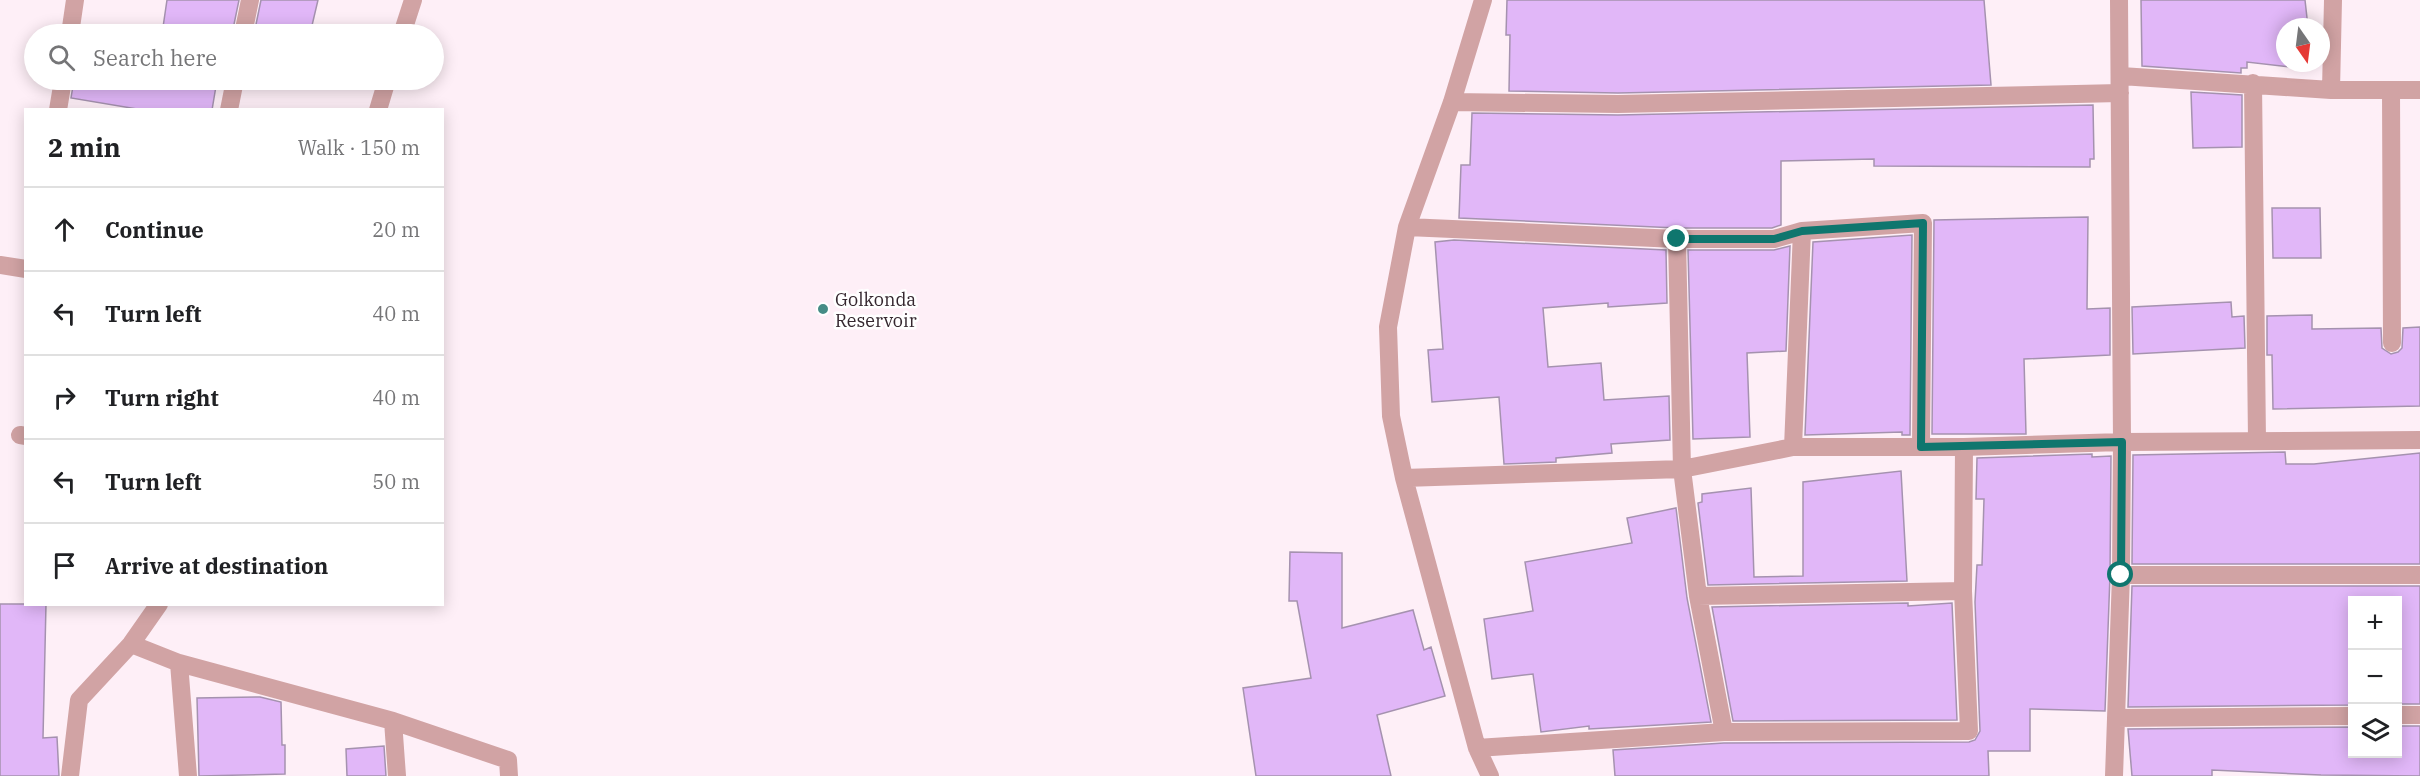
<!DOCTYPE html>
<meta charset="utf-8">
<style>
:root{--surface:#fff;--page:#f2f2f2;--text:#202124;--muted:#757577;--line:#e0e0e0}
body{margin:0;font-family:"IBM Plex Serif",serif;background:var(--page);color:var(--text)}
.controls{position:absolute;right:18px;bottom:18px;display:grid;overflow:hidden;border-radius:0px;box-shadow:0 3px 15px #0003}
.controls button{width:54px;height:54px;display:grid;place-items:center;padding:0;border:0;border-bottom:2px solid var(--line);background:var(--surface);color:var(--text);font:30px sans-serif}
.compass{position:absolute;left:2276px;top:18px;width:54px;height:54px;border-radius:50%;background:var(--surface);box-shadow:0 3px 15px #0003;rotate:166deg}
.stop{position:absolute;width:18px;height:18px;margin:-14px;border:4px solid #0f766e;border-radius:50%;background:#fff}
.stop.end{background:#0f766e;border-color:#fff;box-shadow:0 2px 6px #0008}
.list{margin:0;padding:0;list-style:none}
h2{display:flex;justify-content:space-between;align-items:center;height:78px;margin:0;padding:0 24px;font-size:26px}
h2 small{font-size:20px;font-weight:400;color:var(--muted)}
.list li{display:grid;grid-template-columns:39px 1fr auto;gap:18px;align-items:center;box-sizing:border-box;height:84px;padding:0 24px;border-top:2px solid var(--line)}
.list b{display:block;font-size:22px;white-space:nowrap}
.list em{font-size:20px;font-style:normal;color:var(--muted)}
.icon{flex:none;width:33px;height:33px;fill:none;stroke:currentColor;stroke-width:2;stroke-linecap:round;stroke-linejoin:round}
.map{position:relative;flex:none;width:2420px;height:776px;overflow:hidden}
.search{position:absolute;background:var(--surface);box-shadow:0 3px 15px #0003;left:24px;top:24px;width:420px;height:66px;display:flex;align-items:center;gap:15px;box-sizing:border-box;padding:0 21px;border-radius:33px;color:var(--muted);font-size:22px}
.panel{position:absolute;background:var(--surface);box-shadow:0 3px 15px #0003;left:24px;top:108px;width:420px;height:498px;border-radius:0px}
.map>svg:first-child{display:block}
.building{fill:#e1b7f8;stroke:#a592af;stroke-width:1.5}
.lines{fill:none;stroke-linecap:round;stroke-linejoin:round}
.minor{stroke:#d1a3a4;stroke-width:18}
.route{stroke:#0f766e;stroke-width:8}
.poi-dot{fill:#468c86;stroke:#fff;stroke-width:2}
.labels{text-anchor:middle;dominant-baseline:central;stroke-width:5;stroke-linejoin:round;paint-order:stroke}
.poi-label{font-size:18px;fill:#35272f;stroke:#fff;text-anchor:start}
</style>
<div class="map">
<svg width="2420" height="776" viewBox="0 0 2420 776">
<rect width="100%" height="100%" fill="#feeff7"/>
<path class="building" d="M 167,0 L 239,0 L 232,34 L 162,34 Z
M 261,0 L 318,0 L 310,34 L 254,34 Z
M 1507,0 L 1984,0 L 1991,85 L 1618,93 L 1509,91 L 1510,35 L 1506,35 Z
M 2141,0 L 2305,0 L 2308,27 L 2285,27 L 2285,63 L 2308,63 L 2308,69 L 2247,62 L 2247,68 L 2241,68 L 2241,73 L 2142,66 Z
M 74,80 L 217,80 L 212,110 L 143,110 L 71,98 Z
M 2191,92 L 2242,95 L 2242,147 L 2193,148 Z
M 2093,105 L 2094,159 L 2090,159 L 2090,167 L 1874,166 L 1874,159 L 1781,161 L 1781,225 L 1772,228 L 1677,228 L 1459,218 L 1461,165 L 1470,165 L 1472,113 L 1618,115 Z
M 2272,208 L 2320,208 L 2321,258 L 2273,258 Z
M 2088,217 L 2087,309 L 2110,308 L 2110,355 L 2024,359 L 2026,434 L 1932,434 L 1934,220 Z
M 1912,235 L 1910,435 L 1902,435 L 1902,432 L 1805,435 L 1813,242 Z
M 1454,240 L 1666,250 L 1667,303 L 1608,307 L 1608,303 L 1543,308 L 1548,367 L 1601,363 L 1604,400 L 1669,396 L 1670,440 L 1611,444 L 1612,453 L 1556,458 L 1556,462 L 1504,464 L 1499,397 L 1432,402 L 1428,350 L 1443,349 L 1435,242 Z
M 1790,246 L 1786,351 L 1747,353 L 1750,437 L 1693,439 L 1688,250 L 1774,250 Z
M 2231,302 L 2232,317 L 2244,316 L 2245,348 L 2133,354 L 2132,307 Z
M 2312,315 L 2312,329 L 2381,328 L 2382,348 L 2391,354 L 2398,352 L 2402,348 L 2403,328 L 2420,327 L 2420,406 L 2273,409 L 2272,355 L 2267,355 L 2267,316 Z
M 2285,452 L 2286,464 L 2314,464 L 2420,453 L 2420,564 L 2132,564 L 2133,455 Z
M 2092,454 L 2092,457 L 2111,456 L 2110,575 L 2105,711 L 2030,709 L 2030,751 L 1988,751 L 1989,776 L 1615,776 L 1613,750 L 1724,743 L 1969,742 L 1975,740 L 1980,731 L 1975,602 L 1977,565 L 1982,565 L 1984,499 L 1976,499 L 1977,458 Z
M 1901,471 L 1907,581 L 1708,585 L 1698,503 L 1702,502 L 1702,494 L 1751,488 L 1754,577 L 1803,576 L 1803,482 Z
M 1676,508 L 1687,598 L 1711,722 L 1589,729 L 1589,726 L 1541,732 L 1533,674 L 1492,679 L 1484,619 L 1533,611 L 1525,562 L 1632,543 L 1627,518 Z
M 1290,552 L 1342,553 L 1342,628 L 1413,610 L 1424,650 L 1431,647 L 1445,696 L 1377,715 L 1391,776 L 1256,776 L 1243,688 L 1311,678 L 1297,601 L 1289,601 Z
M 2132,586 L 2420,586 L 2420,704 L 2397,704 L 2397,600 L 2352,600 L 2352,705 L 2128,707 Z
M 1908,603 L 1908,606 L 1952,603 L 1957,720 L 1733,721 L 1712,607 Z
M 0,604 L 46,604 L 43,738 L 57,737 L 59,776 L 0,776 Z
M 260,697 L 281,702 L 282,745 L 285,745 L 285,774 L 199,776 L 197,698 Z
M 2397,726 L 2420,726 L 2420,776 L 2321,775 L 2212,770 L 2212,776 L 2132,776 L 2128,729 L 2352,727 L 2352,753 L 2397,753 Z
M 384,746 L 386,776 L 347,776 L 346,749 Z"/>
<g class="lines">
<path class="minor" d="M 1483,0 L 1452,102 L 1407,227 L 1388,327 L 1391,416 L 1404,478 L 1477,748 L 1490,776
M 70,34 L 75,0
M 243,34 L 250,0
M 402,34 L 413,0
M 2121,76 L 2331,90 L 2420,90
M 2253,83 L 2257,441
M 2331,90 L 2333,0
M 2391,90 L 2392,343
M 1452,102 L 1618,104 L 2120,93
M 58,110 L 63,80
M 229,110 L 235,80
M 378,110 L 387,80
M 1407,227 L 1677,239 L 1774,239 L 1802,231 L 1923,223 L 1921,447
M 1677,239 L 1682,469 L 1698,596 L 1724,732
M 0,265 L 26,269
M 20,435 L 26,436
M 1793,447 L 1802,231
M 1404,478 L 1682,469 L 1793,447 L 1964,447 L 2122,442 L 2420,440
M 2121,575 L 2420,575
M 1698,596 L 1963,591
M 131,644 L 179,663 L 393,721 L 508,760 L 509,776
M 179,663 L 188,776
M 2398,715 L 2420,715
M 2116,718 L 2352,716
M 393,721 L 397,776
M 1477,748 L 1724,732 L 1969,731 L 1963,591 L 1964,447
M 70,776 L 79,700 L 131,644 L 159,604
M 2114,776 L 2121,575 L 2122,442 L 2119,0"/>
</g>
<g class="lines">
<path class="route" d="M 1677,239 L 1774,239 L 1802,231 L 1923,223 L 1921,447 L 2122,442 L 2121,575"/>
</g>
<circle class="poi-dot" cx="823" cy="309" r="6"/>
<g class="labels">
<g class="poi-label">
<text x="835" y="299">Golkonda<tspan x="835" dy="21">Reservoir</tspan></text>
</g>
</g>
</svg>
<div class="controls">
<button>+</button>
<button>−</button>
<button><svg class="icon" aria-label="layers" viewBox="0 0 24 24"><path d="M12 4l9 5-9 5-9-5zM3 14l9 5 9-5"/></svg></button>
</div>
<svg class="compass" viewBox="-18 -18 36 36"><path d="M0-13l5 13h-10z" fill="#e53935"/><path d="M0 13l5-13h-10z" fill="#757577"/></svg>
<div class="stop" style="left:2121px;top:575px"></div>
<div class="stop end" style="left:1677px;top:239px"></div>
<div class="search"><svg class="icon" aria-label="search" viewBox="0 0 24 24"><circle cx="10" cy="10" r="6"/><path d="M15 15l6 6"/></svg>Search here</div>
<section class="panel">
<h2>2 min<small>Walk · 150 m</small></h2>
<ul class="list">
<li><svg class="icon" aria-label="ahead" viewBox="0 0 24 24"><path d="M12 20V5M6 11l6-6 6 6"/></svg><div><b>Continue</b></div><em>20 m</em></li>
<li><svg class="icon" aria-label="left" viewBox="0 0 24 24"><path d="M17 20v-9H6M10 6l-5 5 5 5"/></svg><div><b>Turn left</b></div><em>40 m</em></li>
<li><svg class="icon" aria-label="right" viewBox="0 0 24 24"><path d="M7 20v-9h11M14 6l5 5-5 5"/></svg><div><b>Turn right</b></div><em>40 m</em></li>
<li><svg class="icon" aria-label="left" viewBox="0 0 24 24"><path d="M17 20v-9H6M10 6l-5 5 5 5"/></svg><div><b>Turn left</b></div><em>50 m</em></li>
<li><svg class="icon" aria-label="arrive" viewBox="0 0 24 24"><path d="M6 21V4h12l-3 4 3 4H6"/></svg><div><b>Arrive at destination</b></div></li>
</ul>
</section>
</div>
